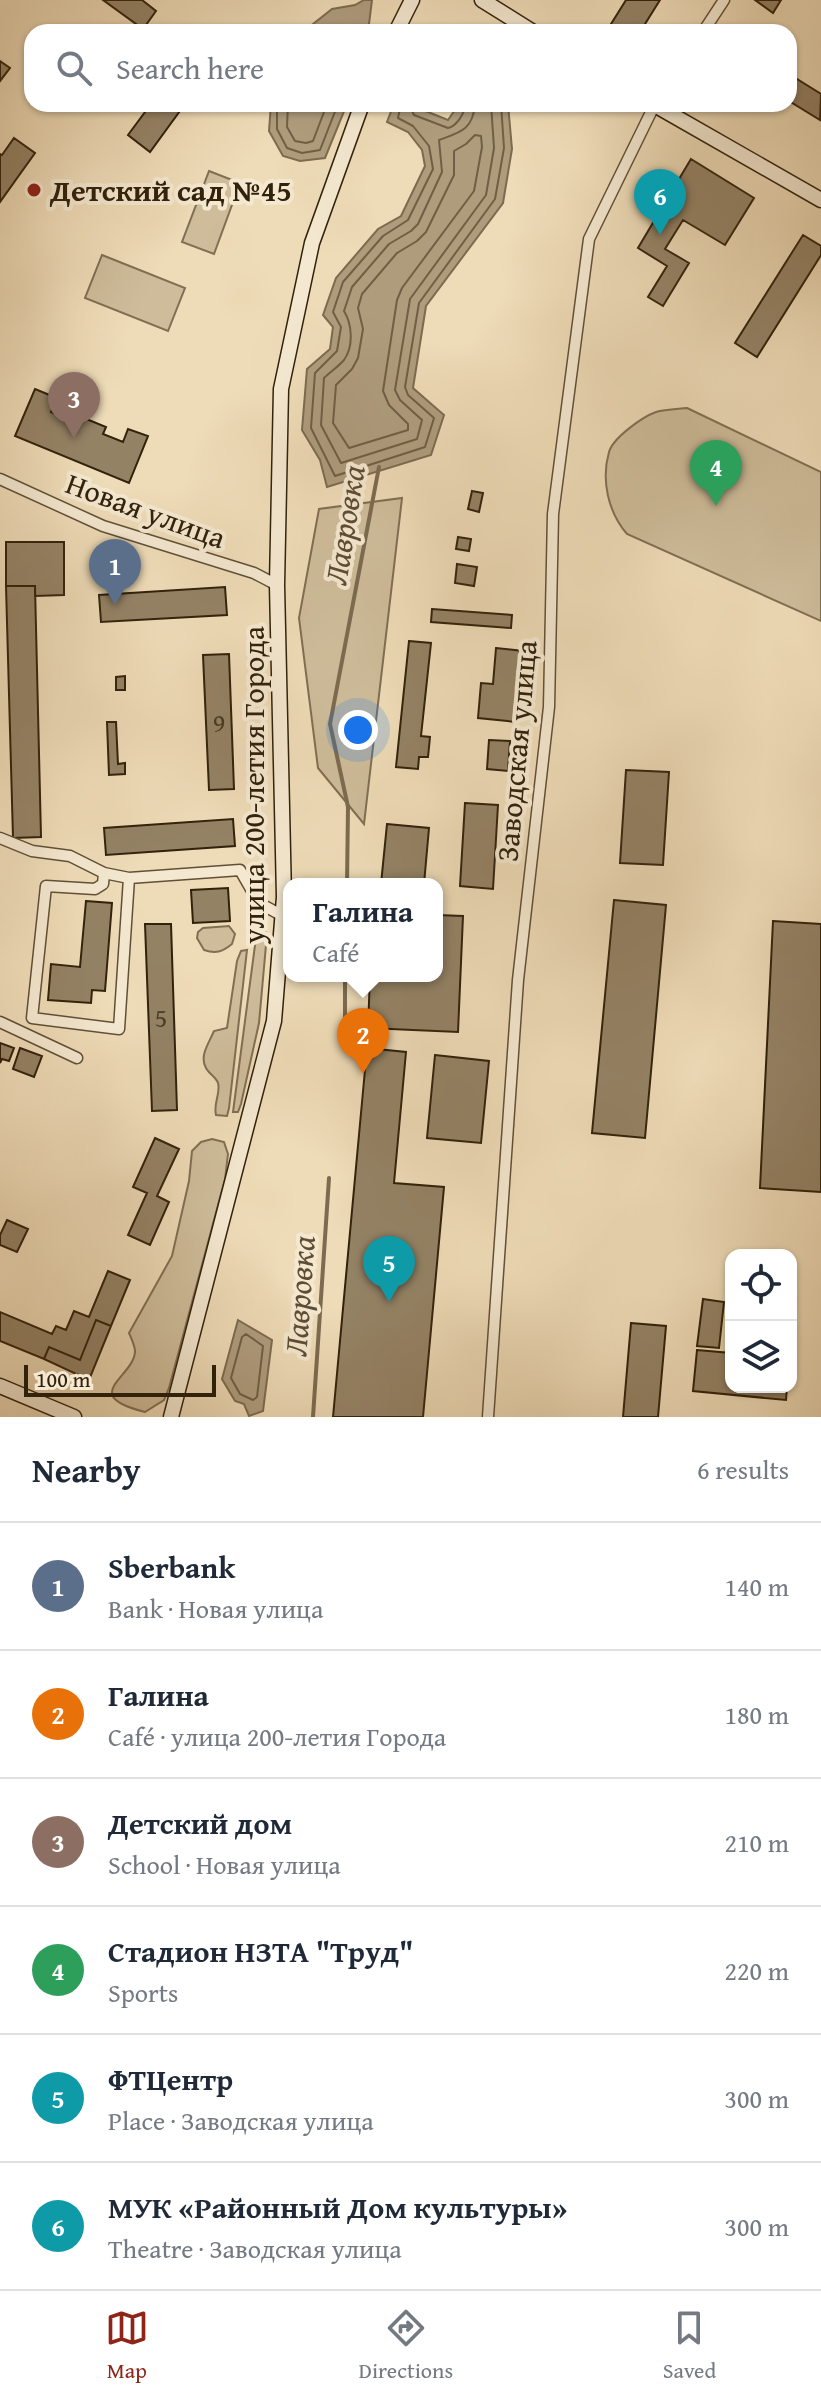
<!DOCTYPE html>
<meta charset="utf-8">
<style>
:root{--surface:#fff;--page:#f2f2f3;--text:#1f2937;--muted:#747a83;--line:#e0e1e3;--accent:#8f2418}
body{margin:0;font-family:"Gentium Book Plus",serif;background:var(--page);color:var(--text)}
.controls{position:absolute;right:24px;bottom:24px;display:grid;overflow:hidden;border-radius:16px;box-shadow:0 2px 6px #0004}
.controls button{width:72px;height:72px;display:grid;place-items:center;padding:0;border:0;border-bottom:2px solid var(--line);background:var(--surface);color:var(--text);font:40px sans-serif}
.scale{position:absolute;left:24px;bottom:20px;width:192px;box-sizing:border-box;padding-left:8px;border:4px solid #32220c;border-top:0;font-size:22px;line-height:28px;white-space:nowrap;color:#32220c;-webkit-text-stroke:6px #f4e8d0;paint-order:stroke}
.you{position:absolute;left:358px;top:730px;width:28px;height:28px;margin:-20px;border:6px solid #fff;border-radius:50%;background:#1a73e8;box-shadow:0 0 0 12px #1a73e833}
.badge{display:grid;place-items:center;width:52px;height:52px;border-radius:50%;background:var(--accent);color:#fff;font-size:26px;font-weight:700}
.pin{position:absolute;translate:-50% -66px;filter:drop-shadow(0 2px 4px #0008)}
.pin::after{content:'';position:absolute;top:42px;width:28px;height:24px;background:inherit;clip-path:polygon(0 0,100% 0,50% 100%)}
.popup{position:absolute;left:283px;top:878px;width:160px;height:104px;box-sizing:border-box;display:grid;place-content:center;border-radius:16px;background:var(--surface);filter:drop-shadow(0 2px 6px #0005);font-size:26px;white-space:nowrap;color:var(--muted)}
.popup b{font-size:30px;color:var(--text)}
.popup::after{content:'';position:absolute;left:50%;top:100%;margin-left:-16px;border:16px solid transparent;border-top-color:var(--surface)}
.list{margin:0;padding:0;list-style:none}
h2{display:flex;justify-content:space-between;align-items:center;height:104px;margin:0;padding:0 32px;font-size:34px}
h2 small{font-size:26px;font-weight:400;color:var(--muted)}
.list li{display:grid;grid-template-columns:52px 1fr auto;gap:24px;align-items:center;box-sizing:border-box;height:128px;padding:0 32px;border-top:2px solid var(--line)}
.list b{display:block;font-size:30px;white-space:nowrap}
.list p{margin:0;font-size:26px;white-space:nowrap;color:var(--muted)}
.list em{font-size:26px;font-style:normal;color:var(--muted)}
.icon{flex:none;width:44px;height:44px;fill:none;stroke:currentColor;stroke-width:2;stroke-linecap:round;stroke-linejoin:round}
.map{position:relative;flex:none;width:821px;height:1417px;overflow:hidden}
.search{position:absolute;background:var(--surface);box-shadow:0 2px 6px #0004;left:24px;right:24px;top:24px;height:88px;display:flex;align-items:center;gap:20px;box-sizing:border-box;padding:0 28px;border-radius:24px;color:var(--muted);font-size:30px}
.sheet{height:872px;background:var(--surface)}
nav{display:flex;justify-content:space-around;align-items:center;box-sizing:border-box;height:112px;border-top:2px solid var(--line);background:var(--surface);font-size:22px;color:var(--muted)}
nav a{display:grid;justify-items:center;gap:4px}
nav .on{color:var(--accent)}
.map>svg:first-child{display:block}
.green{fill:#cebc9a;stroke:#806f53;stroke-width:2}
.water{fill:#ae9c7d;stroke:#7c6b50;stroke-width:2}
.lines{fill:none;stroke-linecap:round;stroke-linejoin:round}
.shore{stroke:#705f44;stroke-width:2}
.stream{stroke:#7c6b50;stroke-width:4}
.building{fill:#948265;stroke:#32220c;stroke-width:2}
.street-casing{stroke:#615037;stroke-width:13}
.secondary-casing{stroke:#32220c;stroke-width:17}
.street{stroke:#f4e8d0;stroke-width:10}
.secondary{stroke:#f4e8d0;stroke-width:14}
.poi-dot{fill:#8f2418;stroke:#f4e8d0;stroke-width:3}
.labels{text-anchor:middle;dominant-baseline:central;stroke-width:8;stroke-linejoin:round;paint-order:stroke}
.number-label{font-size:26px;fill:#4a3a22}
.poi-label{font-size:30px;font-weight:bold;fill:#32220c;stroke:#f4e8d0;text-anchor:start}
.street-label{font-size:30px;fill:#32220c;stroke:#f4e8d0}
.water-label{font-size:32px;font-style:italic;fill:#5d4d34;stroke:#f4e8d0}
</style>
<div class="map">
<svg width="821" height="1417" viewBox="0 0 821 1417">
<rect width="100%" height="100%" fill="#eedbb7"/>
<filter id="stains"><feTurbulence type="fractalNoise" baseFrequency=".0025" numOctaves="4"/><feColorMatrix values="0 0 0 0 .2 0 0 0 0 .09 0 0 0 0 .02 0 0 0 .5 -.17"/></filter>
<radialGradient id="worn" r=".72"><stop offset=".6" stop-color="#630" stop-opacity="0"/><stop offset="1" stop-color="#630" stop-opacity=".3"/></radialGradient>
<path class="green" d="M 209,171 L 240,183 L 214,254 L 182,242 Z
M 102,255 L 185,288 L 168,331 L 85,298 Z
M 687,408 L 821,472 L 821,621 L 627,534 C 608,512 601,480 609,452 C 613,438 642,417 656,412 C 665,409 677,409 687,408 Z
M 402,498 L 364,824 L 318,768 L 299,618 L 319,509 Z
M 229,926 L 235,934 L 232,944 C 222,952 216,954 204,950 L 197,938 L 198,932 L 203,928 Z
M 262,927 L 267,934 L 259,1023 L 241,1104 L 238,1112 L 233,1112 L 257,930 Z
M 247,950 L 229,1108 L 227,1116 L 216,1115 C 213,1103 221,1093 218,1083 C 216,1077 209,1074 206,1068 C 199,1056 209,1043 214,1031 L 227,1028 L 237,961 L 241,951 Z
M 212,1139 L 224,1142 L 228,1154 L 225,1179 L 169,1388 L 164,1400 L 145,1412 C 77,1395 135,1377 135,1351 C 135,1346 131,1338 129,1333 L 172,1256 L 189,1181 L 192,1151 L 201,1142 Z"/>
<path class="water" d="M 364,0 L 372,0 L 368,32 L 290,32 L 308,28 L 332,9 L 355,5 Z
M 271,104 L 347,104 L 325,158 L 300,161 L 283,156 L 269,131 Z
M 394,104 L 408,104 L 448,120 L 459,104 L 508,104 L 512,149 L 503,203 L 426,306 L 413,388 L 444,415 L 431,455 L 327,487 L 320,460 L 302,430 L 307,369 L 330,349 L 333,327 L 323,315 L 336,278 L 378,229 L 401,216 L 425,166 L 422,150 L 408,132 L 387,122 Z
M 238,1320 L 272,1340 L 263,1411 L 249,1416 L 244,1404 L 235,1401 L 222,1379 Z"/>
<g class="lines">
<path class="shore" d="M 277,104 L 277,129 L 287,148 L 302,153 L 320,150 L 338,104
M 288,104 L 287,127 L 295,141 L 306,143 L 313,141 L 327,104
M 401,104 L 398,118 L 413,126 L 429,146 L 433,169 L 408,220 L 383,236 L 343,282 L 333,312 L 341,327 L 337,351 L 315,373 L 311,428 L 335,476 L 425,447 L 434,418 L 408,395 L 405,387 L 419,303 L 495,199 L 504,148 L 501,104
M 409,104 L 414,115 L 448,128 C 457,126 465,113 465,104
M 475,104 C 473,131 458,133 439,140 L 442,172 L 418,224 L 411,231 L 389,244 L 352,287 L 344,311 C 352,324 354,346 344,360 C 338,367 330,372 324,378 L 321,425 L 341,463 L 417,439 L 422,420 L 400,400 L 395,390 L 410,299 L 486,195 L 494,148 L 491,104
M 475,135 L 481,136 L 482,147 L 474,191 L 402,288 L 397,300 L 383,391 L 389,405 L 408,424 L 408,430 L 349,448 L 333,423 L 336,385 L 352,369 L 358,358 L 363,329 L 358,308 L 362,294 L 397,253 L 417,241 L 426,232 L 454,175 L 454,151 L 466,144 Z
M 246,1334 L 263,1346 L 257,1397 L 253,1400 L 240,1394 L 231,1378 L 242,1337 Z"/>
<path class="stream" d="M 347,884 L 348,807 L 330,724 L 379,467
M 345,1021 L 345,976
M 313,1417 L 329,1178"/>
</g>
<path class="building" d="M 103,0 L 142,0 L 156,11 L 143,29 Z
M 626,0 L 660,0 L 640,32 L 606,32 Z
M 755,0 L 781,0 L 773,13 Z
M 0,61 L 10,68 L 0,81 Z
M 789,74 L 821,94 L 820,120 L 789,101 Z
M 151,104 L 185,104 L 150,152 L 128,135 Z
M 14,138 L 35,153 L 0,202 L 0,154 L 2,155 Z
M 691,159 L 754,198 L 725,245 L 683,220 L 665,249 L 689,263 L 663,306 L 648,297 L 667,266 L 638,248 Z
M 803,235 L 821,246 L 821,255 L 757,357 L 735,343 Z
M 35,389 L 57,398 L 51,412 L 69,420 L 72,413 L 106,427 L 103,434 L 123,442 L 128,429 L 148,436 L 129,483 L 15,436 Z
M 472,491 L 483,493 L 479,512 L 468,509 Z
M 458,537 L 471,539 L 469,551 L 456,549 Z
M 6,542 L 64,542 L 64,595 L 35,596 L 35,586 L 6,586 Z
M 457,564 L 477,567 L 474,586 L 455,583 Z
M 6,586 L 35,586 L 41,837 L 13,838 Z
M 225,587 L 227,615 L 101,622 L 99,595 Z
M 432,609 L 512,615 L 511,628 L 431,622 Z
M 409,641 L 431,643 L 421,736 L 430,737 L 428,757 L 419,757 L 418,769 L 396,767 Z
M 496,648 L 523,651 L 516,722 L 478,718 L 481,683 L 493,684 Z
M 229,654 L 234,789 L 209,790 L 203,655 Z
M 125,676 L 125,690 L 116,690 L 116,677 Z
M 107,722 L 116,722 L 118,764 L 125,763 L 125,774 L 109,775 Z
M 489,740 L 510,741 L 508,771 L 487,769 Z
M 626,770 L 669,772 L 663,865 L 620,863 Z
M 465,803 L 498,805 L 493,889 L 460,886 Z
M 233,819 L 235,846 L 106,855 L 104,828 Z
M 387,824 L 429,828 L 424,884 L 381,884 Z
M 228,888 L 230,921 L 193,923 L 191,890 Z
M 614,900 L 666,905 L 645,1138 L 592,1133 Z
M 86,901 L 112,903 L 105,991 L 92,990 L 91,1003 L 48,1000 L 51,964 L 80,967 Z
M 437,915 L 463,916 L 458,1032 L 368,1028 L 370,976 L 437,976 Z
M 773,921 L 821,924 L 821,1192 L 760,1188 Z
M 145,924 L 171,924 L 177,1110 L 152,1111 Z
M 0,1043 L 14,1048 L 9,1061 L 2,1059 L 0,1063 Z
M 20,1048 L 42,1056 L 34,1077 L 13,1069 Z
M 367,1048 L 406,1052 L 394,1183 L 444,1187 L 423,1417 L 333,1417 Z
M 435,1055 L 489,1061 L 481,1143 L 427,1138 Z
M 155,1138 L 179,1149 L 157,1196 L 169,1202 L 150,1245 L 128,1235 L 147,1193 L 133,1187 Z
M 7,1220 L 28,1229 L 17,1252 L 0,1245 L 0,1235 Z
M 108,1271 L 130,1280 L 111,1326 L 96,1320 L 80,1360 L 49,1347 L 44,1359 L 0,1341 L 0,1312 L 52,1334 L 56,1326 L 66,1330 L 74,1311 L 89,1317 Z
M 703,1299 L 724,1302 L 719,1348 L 697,1346 Z
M 96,1320 L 111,1326 L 89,1380 L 44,1359 L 49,1347 L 80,1360 Z
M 631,1323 L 666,1326 L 658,1417 L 623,1417 Z
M 697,1350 L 731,1353 L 731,1387 L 787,1387 L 786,1400 L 693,1391 Z"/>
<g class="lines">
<defs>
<path id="street" d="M 703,32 L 724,0
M 0,479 L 103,526 L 254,573 L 277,585
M 0,838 L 32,851 L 70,856 L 104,873 L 129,878 L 240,870 L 259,903 L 283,916
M 104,873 L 103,884 L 95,889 L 46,886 L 32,1018 L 119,1029 L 129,878
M 0,1022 L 77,1058
M 488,1417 L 518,980 L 549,707 L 553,514 L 589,239 L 655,104"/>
<path id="secondary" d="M 482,0 L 533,32
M 396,32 L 412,0
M 653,104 L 821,200
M 0,1386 L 74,1417
M 171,1417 L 274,1021 L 284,897 L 277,585 L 281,389 L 312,243 L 362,104"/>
</defs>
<use href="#street" class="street-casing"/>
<use href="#secondary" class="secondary-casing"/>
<use href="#street" class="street"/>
<use href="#secondary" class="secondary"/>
</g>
<circle class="poi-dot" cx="34" cy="190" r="8"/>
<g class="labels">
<g class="number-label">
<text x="219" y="722">9</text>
<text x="161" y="1017">5</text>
</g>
<g class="poi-label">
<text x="50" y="190">Детский сад №45</text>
</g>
<g class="street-label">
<text transform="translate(146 510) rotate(20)">Новая улица</text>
<text transform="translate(516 751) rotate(-85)">Заводская улица</text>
<text transform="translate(253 785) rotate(-90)">улица 200-летия Города</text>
</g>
<g class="water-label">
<text transform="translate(344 525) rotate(-81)">Лавровка</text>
<text transform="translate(299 1296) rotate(-86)">Лавровка</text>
</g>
</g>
<rect width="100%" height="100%" filter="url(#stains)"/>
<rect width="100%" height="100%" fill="url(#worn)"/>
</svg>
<div class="controls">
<button><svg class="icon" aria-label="locate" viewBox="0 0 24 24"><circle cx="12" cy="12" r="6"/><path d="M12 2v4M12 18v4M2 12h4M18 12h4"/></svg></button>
<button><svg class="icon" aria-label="layers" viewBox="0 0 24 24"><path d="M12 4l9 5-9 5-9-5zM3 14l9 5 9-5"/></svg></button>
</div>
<div class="scale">100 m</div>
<div class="you"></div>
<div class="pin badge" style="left:115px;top:605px;background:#5c6f8a">1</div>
<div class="pin badge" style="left:363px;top:1074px;background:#e8710a">2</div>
<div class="popup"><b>Галина</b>Café</div>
<div class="pin badge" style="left:74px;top:438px;background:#8d6e63">3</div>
<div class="pin badge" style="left:716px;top:506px;background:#2e9e5b">4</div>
<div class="pin badge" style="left:389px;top:1302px;background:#0f9aa8">5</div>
<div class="pin badge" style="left:660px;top:235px;background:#0f9aa8">6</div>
<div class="search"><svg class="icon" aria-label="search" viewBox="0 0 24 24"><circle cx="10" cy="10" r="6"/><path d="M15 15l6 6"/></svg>Search here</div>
</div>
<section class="sheet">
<h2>Nearby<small>6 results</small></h2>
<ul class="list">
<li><span class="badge" style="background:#5c6f8a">1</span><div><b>Sberbank</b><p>Bank · Новая улица</p></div><em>140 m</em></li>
<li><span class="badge" style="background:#e8710a">2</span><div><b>Галина</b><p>Café · улица 200-летия Города</p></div><em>180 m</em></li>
<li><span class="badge" style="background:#8d6e63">3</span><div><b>Детский дом</b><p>School · Новая улица</p></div><em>210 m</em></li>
<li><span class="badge" style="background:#2e9e5b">4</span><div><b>Стадион НЗТА &quot;Труд&quot;</b><p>Sports</p></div><em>220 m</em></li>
<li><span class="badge" style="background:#0f9aa8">5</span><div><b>ФТЦентр</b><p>Place · Заводская улица</p></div><em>300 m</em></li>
<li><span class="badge" style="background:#0f9aa8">6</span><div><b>МУК «Районный Дом культуры»</b><p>Theatre · Заводская улица</p></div><em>300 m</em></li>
</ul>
</section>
<nav>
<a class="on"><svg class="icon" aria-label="map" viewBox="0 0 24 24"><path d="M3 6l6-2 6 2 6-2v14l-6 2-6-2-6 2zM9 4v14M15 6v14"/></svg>Map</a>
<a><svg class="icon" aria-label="directions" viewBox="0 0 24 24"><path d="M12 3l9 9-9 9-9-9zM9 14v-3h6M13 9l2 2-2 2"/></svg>Directions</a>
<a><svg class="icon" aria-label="saved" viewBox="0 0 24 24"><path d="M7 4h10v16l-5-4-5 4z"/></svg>Saved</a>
</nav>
